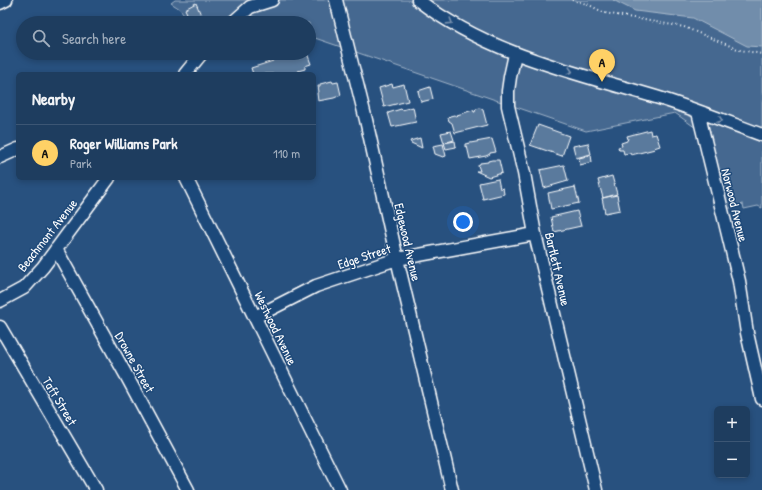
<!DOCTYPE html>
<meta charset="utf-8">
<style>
:root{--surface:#1e3d5f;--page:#2b4868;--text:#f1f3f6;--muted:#a1aebd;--line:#3c5674;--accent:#ffd166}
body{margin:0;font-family:"Patrick Hand",sans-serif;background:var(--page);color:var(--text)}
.controls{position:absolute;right:12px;bottom:12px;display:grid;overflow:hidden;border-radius:6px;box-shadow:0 2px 6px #0003}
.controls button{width:36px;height:36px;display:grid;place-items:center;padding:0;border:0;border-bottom:1px solid var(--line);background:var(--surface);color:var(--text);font:20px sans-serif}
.you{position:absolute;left:463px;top:222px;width:14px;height:14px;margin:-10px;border:3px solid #fff;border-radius:50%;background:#1a73e8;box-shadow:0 0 0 6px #1a73e833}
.badge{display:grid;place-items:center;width:26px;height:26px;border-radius:50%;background:var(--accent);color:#111;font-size:13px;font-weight:700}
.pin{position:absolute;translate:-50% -33px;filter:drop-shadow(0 1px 2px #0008)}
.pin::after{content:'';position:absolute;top:21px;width:14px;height:12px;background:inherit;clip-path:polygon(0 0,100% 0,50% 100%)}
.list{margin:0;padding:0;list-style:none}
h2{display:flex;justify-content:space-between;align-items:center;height:52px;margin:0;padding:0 16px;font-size:17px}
h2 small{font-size:13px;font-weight:400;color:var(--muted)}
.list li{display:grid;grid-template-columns:26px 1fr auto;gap:12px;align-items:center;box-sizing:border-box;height:56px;padding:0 16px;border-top:1px solid var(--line)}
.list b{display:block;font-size:15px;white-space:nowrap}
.list p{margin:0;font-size:13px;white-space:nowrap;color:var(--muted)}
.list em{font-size:13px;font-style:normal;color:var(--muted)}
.icon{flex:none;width:22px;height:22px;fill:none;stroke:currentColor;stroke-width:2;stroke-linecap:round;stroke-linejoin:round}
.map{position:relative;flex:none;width:762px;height:490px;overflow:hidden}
.search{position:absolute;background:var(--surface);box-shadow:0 2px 6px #0003;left:16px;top:16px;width:300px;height:44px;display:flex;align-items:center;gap:10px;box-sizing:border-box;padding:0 14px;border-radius:22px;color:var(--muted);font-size:15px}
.panel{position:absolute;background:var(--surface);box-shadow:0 2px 6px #0003;left:16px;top:72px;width:300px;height:108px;border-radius:6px}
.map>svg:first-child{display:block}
.green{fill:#446890;stroke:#a2b4c8}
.water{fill:#718dab;stroke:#aabbcd}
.building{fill:#5a7a9d;stroke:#fff}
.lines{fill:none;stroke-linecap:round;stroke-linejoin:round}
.street-casing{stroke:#fff;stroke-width:15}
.path{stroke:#fff;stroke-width:2;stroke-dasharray:1 3;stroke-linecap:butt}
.street{stroke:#1f4a7a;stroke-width:12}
.oneway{stroke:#7992af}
.labels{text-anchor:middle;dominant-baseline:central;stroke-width:3;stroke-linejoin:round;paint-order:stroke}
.street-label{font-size:13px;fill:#fff;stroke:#1f4a7a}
</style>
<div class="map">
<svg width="762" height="490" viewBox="0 0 762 490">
<rect width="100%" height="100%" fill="#28517f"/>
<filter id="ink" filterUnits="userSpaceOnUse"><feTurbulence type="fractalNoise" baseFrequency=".025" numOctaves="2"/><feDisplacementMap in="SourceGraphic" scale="8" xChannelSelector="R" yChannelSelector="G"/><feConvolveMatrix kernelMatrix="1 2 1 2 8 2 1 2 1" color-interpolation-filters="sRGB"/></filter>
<g filter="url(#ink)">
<path class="green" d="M 175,0 L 762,0 L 762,208 L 758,206 L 744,209 L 743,204 L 720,211 L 703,133 L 675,113 L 586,131 L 309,36 L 309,23 L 273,23 L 247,14 L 236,23 L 191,23 L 180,9 L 171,3 Z"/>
<path class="water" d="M 613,0 L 762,0 L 762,47 L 747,46 L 693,18 L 635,11 Z"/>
<path class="building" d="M 196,3 L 201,15 L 190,20 L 185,9 Z
M 270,53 L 307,53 L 311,64 L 305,66 L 305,69 L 298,71 L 299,74 L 253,74 L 251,68 L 273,61 Z
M 332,81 L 333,83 L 338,82 L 341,95 L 334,98 L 318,101 L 317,93 L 319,92 L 318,86 L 320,86 L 320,84 Z
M 392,84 L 393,87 L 404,84 L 408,101 L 384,107 L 379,88 Z
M 430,87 L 433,99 L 421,102 L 418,91 Z
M 413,107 L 416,122 L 392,127 L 388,113 L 401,109 L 402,110 Z
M 480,108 L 483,110 L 487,125 L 455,133 L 452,123 L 449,121 L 448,118 L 450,116 L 454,115 L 456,116 L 458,116 L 457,115 L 473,110 L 474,112 L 475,112 L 476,109 Z
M 538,125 L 569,136 L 562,156 L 530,145 Z
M 650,130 L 651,135 L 656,134 L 660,146 L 654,148 L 655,149 L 631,155 L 630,153 L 624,154 L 623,150 L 619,150 L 618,147 L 622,146 L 621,143 L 627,141 L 627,140 L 628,139 L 627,136 Z
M 451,131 L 454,140 L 444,143 L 441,133 Z
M 420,138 L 422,148 L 411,143 L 410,141 Z
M 492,139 L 496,152 L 490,153 L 490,154 L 486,156 L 470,159 L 467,146 L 465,147 L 465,144 Z
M 455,141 L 456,147 L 446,149 L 444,143 Z
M 588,143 L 591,154 L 576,158 L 573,146 Z
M 443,144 L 446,156 L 443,157 L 435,154 L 433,146 Z
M 591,155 L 592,162 L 580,165 L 579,158 Z
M 492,160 L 499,160 L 502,173 L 489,177 L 476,171 L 480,171 L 478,165 L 480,164 L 480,163 L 488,162 L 488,161 Z
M 564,165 L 568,181 L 544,188 L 540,170 Z
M 612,176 L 617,194 L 603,198 L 598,180 Z
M 498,179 L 500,189 L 503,188 L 504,194 L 483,199 L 479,183 Z
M 575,187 L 579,203 L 551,209 L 548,193 Z
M 617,195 L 620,210 L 605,213 L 602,198 Z
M 577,211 L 581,226 L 554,232 L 551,217 Z"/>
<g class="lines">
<defs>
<path id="street" d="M 336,0 L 366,120 L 397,259 L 452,490
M 418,0 C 488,54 573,72 656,97 C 692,108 727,122 762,135
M 0,3 L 6,0
M 232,23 L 250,7 L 272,0
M 515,54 L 510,77 L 508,91 L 508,106 L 524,173 L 535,234 L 596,490
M 185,74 L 202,53
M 698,112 L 731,247 L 739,281 L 747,333 L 762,399
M 0,157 L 18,149
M 186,178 L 340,490
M 56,249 L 126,375 L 188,490
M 0,301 L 24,288 L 43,267 L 109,178
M 255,317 L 316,286 L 397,259 L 535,234
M 0,327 L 96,490"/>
</defs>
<use href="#street" class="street-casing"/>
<path class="path" d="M 572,0 L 587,4 L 605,13 L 684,27 L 740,50 L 762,54"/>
<use href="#street" class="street"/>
</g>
<defs><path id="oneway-chevron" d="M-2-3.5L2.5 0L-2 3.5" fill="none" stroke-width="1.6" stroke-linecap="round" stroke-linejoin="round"/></defs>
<g class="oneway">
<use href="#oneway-chevron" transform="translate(450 22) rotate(32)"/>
<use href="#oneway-chevron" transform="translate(570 71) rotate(17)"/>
<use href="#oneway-chevron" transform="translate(720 120) rotate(20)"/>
</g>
</g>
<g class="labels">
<g class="street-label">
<text transform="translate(735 205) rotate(76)">Norwood Avenue</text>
<text transform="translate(47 235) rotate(-52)">Beachmont Avenue</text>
<text transform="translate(408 242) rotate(77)">Edgewood Avenue</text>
<text transform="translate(364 256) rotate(-18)">Edge Street</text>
<text transform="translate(558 269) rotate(77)">Bartlett Avenue</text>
<text transform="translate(276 328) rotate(64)">Westwood Avenue</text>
<text transform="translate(135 362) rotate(61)">Drowne Street</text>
<text transform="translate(60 401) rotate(59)">Taft Street</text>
</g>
</g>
</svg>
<div class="controls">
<button>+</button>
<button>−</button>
</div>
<div class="you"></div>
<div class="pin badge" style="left:602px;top:82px">A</div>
<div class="search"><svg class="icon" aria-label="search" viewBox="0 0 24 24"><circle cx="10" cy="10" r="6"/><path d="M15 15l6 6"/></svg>Search here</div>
<section class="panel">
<h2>Nearby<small></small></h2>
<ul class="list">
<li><span class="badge">A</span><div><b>Roger Williams Park</b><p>Park</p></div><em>110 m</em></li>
</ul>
</section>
</div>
